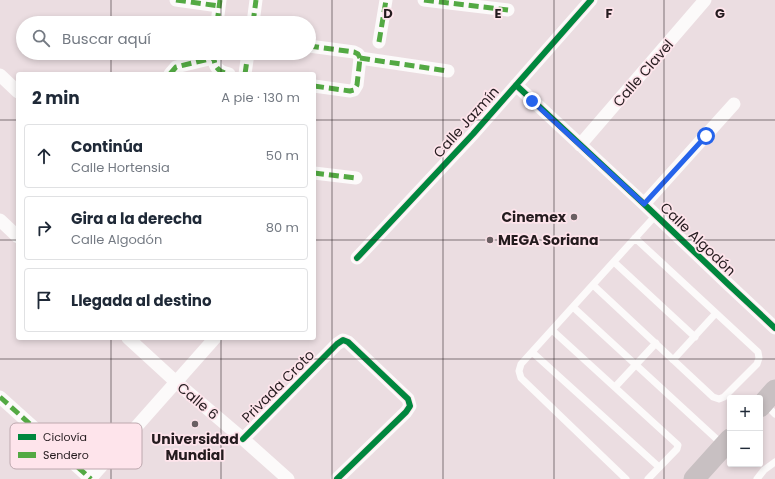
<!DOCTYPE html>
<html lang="es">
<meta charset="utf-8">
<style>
:root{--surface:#fff;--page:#f2f2f3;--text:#1f2937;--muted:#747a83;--line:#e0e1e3}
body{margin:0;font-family:Poppins,sans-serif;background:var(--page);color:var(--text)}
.controls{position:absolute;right:12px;bottom:12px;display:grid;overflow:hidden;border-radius:4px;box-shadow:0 2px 6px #0003}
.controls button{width:36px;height:36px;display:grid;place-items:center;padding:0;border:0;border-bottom:1px solid var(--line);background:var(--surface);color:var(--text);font:20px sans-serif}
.stop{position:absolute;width:12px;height:12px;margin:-9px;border:3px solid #2563eb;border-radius:50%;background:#fff}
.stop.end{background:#2563eb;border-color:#fff;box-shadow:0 1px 4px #0008}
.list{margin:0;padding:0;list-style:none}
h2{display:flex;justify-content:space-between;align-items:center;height:52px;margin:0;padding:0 16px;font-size:17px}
h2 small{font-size:13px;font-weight:400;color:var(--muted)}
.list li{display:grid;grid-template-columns:26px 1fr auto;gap:12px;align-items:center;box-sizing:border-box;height:64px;margin:0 8px 8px;padding:0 8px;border:1px solid var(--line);border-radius:4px}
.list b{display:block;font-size:15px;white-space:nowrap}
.list p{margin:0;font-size:13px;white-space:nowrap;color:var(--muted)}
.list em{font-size:13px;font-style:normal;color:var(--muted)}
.icon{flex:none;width:22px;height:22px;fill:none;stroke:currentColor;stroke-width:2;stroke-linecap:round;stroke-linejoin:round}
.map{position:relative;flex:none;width:775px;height:479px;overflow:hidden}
.search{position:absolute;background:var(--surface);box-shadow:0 2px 6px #0003;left:16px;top:16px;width:300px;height:44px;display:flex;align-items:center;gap:10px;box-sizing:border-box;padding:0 14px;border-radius:22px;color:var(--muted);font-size:15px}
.panel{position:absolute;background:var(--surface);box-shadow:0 2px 6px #0003;left:16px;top:72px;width:300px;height:268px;border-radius:4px}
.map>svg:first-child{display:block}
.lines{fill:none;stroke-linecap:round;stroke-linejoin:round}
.service{stroke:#fcfafa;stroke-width:7}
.minor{stroke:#fcfafa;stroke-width:13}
.primary{stroke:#c8c0c2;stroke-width:21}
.quiet{stroke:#53a943;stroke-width:5;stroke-dasharray:10 5;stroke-linecap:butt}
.cycleway-casing{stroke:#fee4eb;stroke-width:8}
.cycleway{stroke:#00873e;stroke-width:6}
.route{stroke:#2563eb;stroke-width:5}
.grid{fill:none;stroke:#241b1e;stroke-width:1;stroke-opacity:0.55}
.poi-dot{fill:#6a5f62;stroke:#fee4eb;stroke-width:1.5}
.labels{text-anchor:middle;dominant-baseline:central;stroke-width:3.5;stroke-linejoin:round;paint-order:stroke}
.street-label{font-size:14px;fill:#241b1e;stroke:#fee4eb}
.poi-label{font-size:14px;font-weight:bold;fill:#241b1e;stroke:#fee4eb;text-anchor:end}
.key{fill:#fee4eb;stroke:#bda8ae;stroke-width:1}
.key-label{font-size:11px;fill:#241b1e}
.grid-label{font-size:13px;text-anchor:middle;font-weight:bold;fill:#241b1e;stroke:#fee4eb;stroke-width:3.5;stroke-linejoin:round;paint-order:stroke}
</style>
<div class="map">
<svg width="775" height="479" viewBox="0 0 775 479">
<rect width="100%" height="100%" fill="#ebdde1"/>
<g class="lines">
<path class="service" d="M 614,262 L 695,337
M 593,285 L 713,397 L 719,399 L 724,397 L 757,364 L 759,358 L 758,352 L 635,238
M 573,307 L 722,444
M 552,330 L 678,445 L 677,449 L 648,479
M 532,352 L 659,467
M 673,360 L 716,313
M 615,387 L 656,343
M 765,404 L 775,414
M 626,479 L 521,378 L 519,371 L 521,364 L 656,215
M 757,479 L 764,470 L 775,462"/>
<path class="minor" d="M 176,0 L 219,6
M 424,0 L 508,10
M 217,23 L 220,0
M 253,23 L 256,0
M 379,42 L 386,0
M 309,46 L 354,52 L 358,54 L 360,58
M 214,53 C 213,65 217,72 229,74
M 360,58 L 448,71
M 170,74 L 176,67 L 213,58
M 245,74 L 248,53
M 0,75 L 18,92
M 516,85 L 644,204 L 728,284 L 775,328
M 314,86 L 350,91 L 354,90 L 357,85 L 360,58
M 580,145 L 705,0
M 314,173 L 356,178
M 644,204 L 734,104
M 0,220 L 18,237
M 357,258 L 473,134 L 591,0
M 128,338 L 176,382 L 243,439 L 288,479
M 0,397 L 91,479
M 243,439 L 337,344 L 343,340 L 348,342 L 408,399 L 410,406 L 406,412 L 337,479
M 90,479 L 215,338"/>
<path class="primary" d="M 760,407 L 775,390
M 694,479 L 730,439"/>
<path class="quiet" d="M 176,0 L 219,6
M 424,0 L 508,10
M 217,23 L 220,0
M 253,23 L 256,0
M 379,42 L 386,0
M 309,46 L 354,52 L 358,54 L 360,58
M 214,53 C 213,65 217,72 229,74
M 360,58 L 448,71
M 170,74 L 176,67 L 213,58
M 245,74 L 248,53
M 314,86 L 350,91 L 354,90 L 357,85 L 360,58
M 314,173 L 356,178
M 0,397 L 91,479"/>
<defs>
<path id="cycleway" d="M 516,85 L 644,204 L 728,284 L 775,328
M 357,258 L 473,134 L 591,0
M 243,439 L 337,344 L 343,340 L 348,342 L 408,399 L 410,406 L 406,412 L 337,479"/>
</defs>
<use href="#cycleway" class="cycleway-casing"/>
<use href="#cycleway" class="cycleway"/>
</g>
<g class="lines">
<path class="route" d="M 532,101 L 644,204 L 706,136"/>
</g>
<path class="grid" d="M 111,0 L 111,23M 221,0 L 221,23M 332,0 L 332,479M 443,0 L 443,479M 554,0 L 554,479M 664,0 L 664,479M 111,53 L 111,74M 221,53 L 221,74M 0,120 L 18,120M 314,120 L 775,120M 0,240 L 18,240M 314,240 L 775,240M 111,338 L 111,479M 221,338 L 221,479M 0,359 L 775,359"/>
<g class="poi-dot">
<circle cx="574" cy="217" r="4"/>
<circle cx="490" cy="240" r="4"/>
<circle cx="195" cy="424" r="4"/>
</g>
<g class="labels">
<g class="street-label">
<text transform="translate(643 73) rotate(-49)">Calle Clavel</text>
<text transform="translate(466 122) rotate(-48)">Calle Jazmín</text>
<text transform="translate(698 239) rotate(44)">Calle Algodón</text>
<text transform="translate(278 386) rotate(-45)">Privada Croto</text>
<text transform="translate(198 401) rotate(40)">Calle 6</text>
</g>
<g class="poi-label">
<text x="566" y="217">Cinemex</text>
<text x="498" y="240" text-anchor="start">MEGA Soriana</text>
<text x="195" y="439" text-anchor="middle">Universidad<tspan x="195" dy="16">Mundial</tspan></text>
</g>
</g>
<rect x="10" y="423" width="132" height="46" rx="6" class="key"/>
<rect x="18" y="434" width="18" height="6" fill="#00873e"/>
<rect x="18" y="452" width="18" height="6" fill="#53a943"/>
<g class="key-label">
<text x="43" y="441">Ciclovía</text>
<text x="43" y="459">Sendero</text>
</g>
<g class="grid-label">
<text x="388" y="18">D</text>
<text x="498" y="18">E</text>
<text x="609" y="18">F</text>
<text x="720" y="18">G</text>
</g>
</svg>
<div class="controls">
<button>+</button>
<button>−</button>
</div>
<div class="stop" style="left:706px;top:136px"></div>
<div class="stop end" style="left:532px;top:101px"></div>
<div class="search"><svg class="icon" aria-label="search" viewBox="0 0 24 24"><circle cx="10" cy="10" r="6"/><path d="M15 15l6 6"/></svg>Buscar aquí</div>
<section class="panel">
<h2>2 min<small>A pie · 130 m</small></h2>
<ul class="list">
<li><svg class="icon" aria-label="ahead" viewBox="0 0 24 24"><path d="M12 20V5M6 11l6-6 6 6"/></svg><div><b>Continúa</b><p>Calle Hortensia</p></div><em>50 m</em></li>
<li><svg class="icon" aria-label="right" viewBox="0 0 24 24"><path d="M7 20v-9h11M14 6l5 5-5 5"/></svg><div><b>Gira a la derecha</b><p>Calle Algodón</p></div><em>80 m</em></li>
<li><svg class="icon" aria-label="arrive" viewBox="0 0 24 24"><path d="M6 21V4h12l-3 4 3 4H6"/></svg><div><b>Llegada al destino</b></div></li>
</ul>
</section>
</div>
